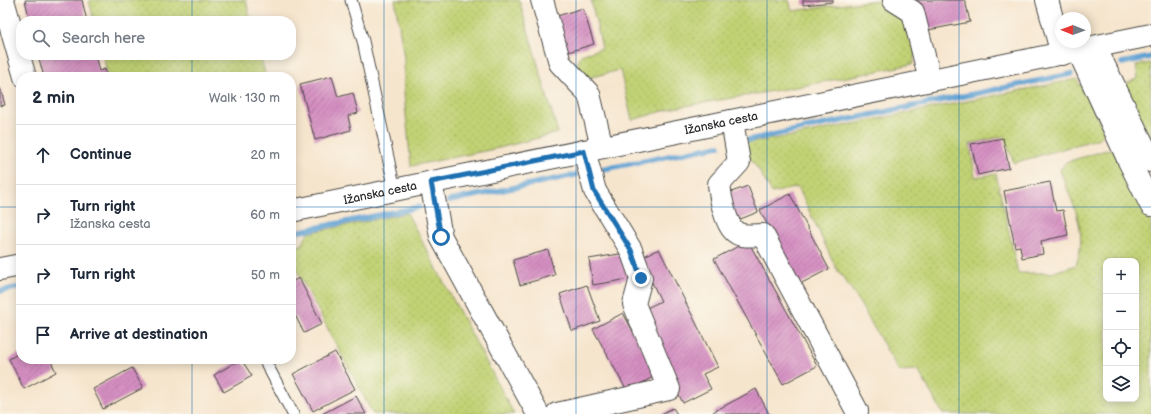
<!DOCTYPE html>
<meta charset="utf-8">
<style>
:root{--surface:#fff;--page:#f6f6f7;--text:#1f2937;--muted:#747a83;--line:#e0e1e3}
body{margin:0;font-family:"Balsamiq Sans",sans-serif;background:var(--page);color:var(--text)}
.controls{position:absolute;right:12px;bottom:12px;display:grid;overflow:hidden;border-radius:8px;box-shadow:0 2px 10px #0003}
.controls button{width:36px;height:36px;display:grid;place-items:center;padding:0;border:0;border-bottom:1px solid var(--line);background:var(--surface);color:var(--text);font:20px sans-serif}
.compass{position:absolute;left:1055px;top:12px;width:36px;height:36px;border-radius:50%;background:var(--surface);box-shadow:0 2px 10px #0003;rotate:271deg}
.stop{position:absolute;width:12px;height:12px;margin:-9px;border:3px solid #1f6fb2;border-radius:50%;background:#fff}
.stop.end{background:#1f6fb2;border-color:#fff;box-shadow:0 1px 4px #0008}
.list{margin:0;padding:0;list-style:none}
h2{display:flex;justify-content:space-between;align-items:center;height:52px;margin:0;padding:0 16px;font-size:17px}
h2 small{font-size:13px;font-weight:400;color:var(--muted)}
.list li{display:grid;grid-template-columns:26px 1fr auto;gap:12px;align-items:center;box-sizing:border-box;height:60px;padding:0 16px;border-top:1px solid var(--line)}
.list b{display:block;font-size:15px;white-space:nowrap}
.list p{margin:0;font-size:13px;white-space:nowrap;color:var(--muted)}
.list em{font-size:13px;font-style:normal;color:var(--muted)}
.icon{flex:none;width:22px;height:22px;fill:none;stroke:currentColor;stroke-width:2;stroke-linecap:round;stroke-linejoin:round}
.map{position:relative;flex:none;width:1151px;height:414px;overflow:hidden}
.search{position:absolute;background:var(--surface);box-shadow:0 2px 10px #0003;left:16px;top:16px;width:280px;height:44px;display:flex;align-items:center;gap:10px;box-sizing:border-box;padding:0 14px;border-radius:16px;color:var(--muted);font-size:15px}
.panel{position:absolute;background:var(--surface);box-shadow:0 2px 10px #0003;left:16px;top:72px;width:280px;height:292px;border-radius:16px}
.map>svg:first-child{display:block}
.grass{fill:url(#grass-dots);stroke:#767e50;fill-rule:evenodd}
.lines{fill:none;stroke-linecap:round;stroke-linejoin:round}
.stream{stroke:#5fa1d3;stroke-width:5.5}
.building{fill:url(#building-hatch)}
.service-casing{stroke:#494743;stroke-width:13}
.minor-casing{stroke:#494743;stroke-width:24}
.tertiary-casing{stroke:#494743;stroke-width:24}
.service{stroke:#fff;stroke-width:11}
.minor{stroke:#fff;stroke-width:22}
.tertiary{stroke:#fff;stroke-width:22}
.route{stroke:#1f6fb2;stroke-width:5}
.grid{fill:none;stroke:#1f6fb2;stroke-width:1;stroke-opacity:0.55}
.labels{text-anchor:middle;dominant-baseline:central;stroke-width:3;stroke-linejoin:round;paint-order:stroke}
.street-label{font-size:12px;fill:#2b2b2b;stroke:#fbf7ec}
</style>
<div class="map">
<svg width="1151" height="414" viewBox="0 0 1151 414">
<defs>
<pattern id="grass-dots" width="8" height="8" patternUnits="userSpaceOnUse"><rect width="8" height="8" fill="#c1d275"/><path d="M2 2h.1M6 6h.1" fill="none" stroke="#a6b465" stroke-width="1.8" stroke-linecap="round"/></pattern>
<pattern id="building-hatch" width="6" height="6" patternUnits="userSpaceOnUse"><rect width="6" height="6" fill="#d58fc2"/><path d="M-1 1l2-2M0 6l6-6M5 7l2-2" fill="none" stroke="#ad759e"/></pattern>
</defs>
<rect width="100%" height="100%" fill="#fbf7ec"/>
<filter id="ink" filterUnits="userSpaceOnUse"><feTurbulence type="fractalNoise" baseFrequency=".025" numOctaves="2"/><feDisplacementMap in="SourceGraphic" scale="8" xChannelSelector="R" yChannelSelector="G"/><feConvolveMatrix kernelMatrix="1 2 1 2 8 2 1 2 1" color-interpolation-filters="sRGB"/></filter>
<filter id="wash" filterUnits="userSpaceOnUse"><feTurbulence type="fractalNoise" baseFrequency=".012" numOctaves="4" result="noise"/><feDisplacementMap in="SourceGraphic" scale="16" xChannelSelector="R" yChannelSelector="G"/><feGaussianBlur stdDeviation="0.9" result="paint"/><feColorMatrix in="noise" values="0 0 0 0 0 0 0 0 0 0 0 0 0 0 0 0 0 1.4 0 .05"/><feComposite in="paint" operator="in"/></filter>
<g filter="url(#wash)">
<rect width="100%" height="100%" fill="#f6e5cd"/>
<path class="grass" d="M 89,0 L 246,0 L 251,21 L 94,21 Z
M 395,0 L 519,0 L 558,133 L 499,148 L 411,166 L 404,94 L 404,58 Z
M 591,0 L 789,0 L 792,11 L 877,0 L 900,9 L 915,50 L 913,64 L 802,86 L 674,108 L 632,120 L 620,70 L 588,78 L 577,65 L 581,55 L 602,48 Z
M 103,55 L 260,55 L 266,77 L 108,77 Z
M 1151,63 L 1151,144 L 1122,86 L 1138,78 L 1136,65 Z
M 1077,79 L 1105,132 L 1100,138 L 1014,163 L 1004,136 L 970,144 L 975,177 L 996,174 L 1018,273 L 1051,273 L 1076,265 C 1089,229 1072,204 1060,170 L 1066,162 L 1113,148 L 1151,222 L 1151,414 L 943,414 L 918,370 L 899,371 L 852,290 L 836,268 L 798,187 L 772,193 L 758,169 L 744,151 L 745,143 L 793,136 ZM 1106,261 L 1136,261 L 1136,399 L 1106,399 Z
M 407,213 L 514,414 L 373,414 L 291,259 L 291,248 L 302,245 L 308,233 Z"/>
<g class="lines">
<path class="stream" d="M 1122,63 L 1151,57
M 748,140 L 1071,74
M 604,169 L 719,146
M 449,201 L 575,175
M 291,233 L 419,207
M 0,291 L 21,287"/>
</g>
<g id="blocks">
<path class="building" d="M 25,0 L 82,0 L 87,21 L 30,21 Z
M 803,0 L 833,0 L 833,2 L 803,5 Z
M 916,0 L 965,0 L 970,22 L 923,31 Z
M 583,8 L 594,44 L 565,53 L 554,17 Z
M 38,55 L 95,55 L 99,71 L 105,69 L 107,77 L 44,77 Z
M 332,76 L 338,97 L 353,93 L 358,113 L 348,116 L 351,130 L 315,140 L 300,84 Z
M 0,87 L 5,105 L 0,106 Z
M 1003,138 L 1009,168 L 978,175 L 971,144 Z
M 1050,182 L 1056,211 L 1063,210 L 1068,235 L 1041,241 L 1043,254 L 1022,258 L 1020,246 L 1015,247 L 1004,191 Z
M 748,186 L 758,212 L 733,222 L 723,195 Z
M 790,194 L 829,269 L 794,287 L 773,236 L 760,210 Z
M 748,241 L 817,366 L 783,384 L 714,259 Z
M 659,249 L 718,367 L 703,374 L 711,389 L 683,403 L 671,379 L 676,377 L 643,310 L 661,301 L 640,258 Z
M 548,250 L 555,275 L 520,285 L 513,260 Z
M 625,253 L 629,279 L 593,285 L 589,259 Z
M 299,278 L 322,324 L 304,333 L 296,317 L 291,319 L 291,282 Z
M 587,285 L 600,321 L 572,331 L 560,294 Z
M 623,313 L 657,375 L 627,391 L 593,329 Z
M 21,352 L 21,359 L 50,359 L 56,372 L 24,389 L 9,359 Z
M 335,352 L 355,389 L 313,411 L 293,374 Z
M 241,359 L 252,376 L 224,392 L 214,375 Z
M 132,368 L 143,388 L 103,409 L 93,389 Z
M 756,389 L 769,414 L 714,414 L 713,412 Z
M 356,396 L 366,414 L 322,414 Z
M 673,408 L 677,414 L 661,414 Z"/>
</g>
</g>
<g filter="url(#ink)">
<use href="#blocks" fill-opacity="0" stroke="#494743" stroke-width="1"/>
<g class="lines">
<defs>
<path id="service" d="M 351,0 L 363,41 L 395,190
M 264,359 L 293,414"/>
<path id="minor" d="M 3,0 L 25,77
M 542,0 L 560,63 L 589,94 L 602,147
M 894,0 L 913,12 L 930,80
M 1047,0 L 1062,54
M 1095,47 L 1151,161
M 1078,50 L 1129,161 L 1151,205
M 732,121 L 739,162 L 719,184 C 720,196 726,228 737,233 C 743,237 755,235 763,235 L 857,411
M 431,182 L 441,237 L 538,414
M 557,414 L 669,389 L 634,304 L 641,278 L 631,250 L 595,191 L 584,151"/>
<g id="tertiary">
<path id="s1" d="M 291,211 L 1151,35"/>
<path d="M 0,269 L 21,265"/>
</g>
</defs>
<use href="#service" class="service-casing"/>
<use href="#minor" class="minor-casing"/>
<use href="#tertiary" class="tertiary-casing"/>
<use href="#service" class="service"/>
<use href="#minor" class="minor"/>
<use href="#tertiary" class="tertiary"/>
</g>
</g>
<g class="lines" filter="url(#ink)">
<path class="route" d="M 441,237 L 431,182 L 584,151 L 594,191 L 631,250 L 641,278"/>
</g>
<path class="grid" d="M 192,0 L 192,21M 384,0 L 384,414M 576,0 L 576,414M 767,0 L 767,414M 959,0 L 959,414M 192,55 L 192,77M 0,207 L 21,207M 291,207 L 1151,207M 192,359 L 192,414"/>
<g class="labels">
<g class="street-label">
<text stroke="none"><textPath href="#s1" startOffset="439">Ižanska cesta</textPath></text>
<text stroke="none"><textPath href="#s1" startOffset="91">Ižanska cesta</textPath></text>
</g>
</g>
</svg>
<div class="controls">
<button>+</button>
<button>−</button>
<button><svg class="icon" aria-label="locate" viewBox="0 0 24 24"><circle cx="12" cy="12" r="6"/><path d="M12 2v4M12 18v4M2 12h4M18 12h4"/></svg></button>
<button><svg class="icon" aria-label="layers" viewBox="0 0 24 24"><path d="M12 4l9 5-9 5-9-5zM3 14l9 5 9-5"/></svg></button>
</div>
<svg class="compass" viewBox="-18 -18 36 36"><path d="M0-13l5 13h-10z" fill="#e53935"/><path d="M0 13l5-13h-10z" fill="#747a83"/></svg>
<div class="stop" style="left:441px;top:237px"></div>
<div class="stop end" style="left:641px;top:278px"></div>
<div class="search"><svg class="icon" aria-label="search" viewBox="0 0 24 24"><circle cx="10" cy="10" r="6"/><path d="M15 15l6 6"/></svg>Search here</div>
<section class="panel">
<h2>2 min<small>Walk · 130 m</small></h2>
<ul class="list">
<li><svg class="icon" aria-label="ahead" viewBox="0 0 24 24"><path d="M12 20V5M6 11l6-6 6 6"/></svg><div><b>Continue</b></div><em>20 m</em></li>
<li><svg class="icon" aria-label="right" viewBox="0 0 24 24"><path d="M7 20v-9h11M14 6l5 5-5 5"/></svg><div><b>Turn right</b><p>Ižanska cesta</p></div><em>60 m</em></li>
<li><svg class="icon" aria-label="right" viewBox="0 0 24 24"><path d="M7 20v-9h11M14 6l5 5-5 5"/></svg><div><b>Turn right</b></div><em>50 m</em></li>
<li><svg class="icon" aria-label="arrive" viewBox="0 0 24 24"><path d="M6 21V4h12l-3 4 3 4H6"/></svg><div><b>Arrive at destination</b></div></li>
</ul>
</section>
</div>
